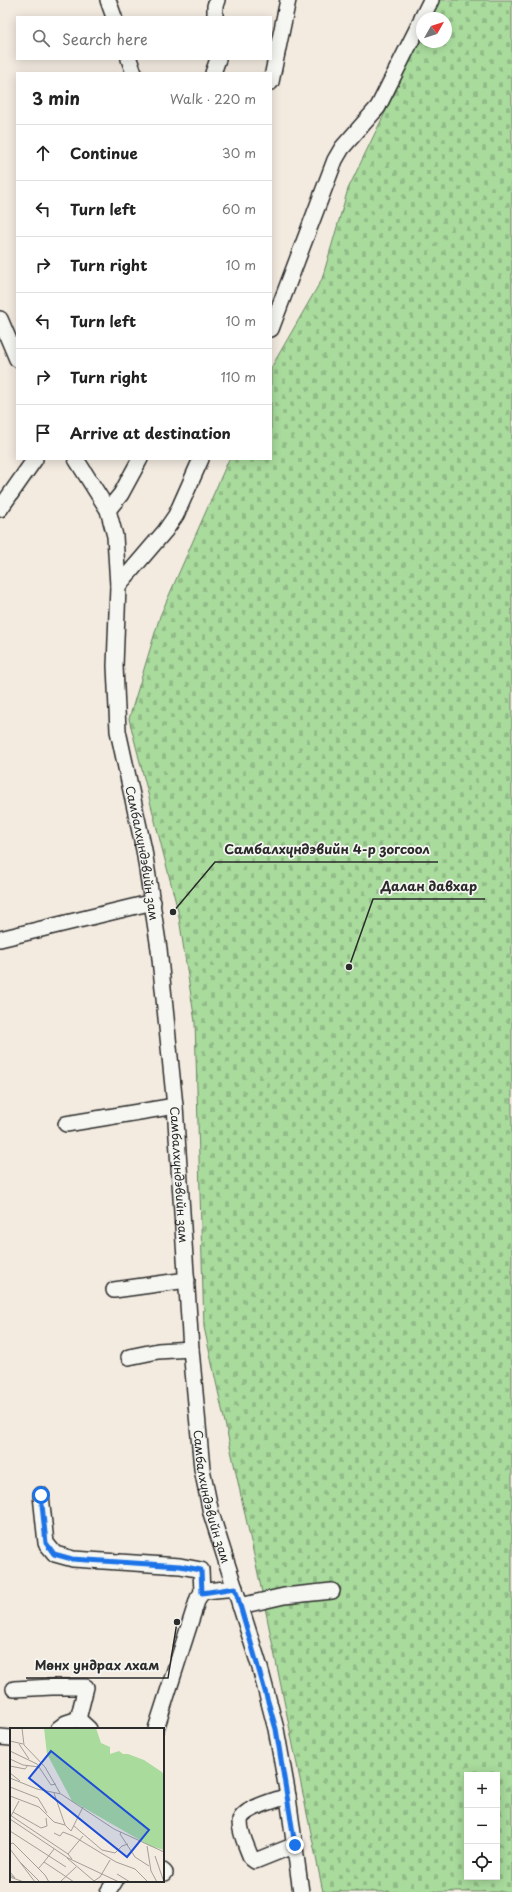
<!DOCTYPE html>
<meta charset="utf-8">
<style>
:root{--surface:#fff;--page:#f6f6f6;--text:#222;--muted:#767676;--line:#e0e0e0}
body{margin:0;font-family:"Playpen Sans",sans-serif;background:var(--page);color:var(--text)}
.controls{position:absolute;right:12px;bottom:12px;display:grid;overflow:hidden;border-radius:0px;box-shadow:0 2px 10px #0003}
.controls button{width:36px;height:36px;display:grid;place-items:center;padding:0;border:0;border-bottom:1px solid var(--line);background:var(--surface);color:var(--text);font:20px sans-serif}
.compass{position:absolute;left:416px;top:12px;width:36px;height:36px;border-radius:50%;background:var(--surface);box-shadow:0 2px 10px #0003;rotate:51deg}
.stop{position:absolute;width:12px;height:12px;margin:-9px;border:3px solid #1a73e8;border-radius:50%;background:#fff}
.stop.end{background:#1a73e8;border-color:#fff;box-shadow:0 1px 4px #0008}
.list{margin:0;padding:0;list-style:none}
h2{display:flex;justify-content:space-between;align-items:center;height:52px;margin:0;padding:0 16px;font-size:17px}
h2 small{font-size:13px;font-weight:400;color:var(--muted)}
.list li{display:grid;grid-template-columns:26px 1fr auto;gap:12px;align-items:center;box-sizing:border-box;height:56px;padding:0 16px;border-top:1px solid var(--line)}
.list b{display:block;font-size:15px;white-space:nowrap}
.list em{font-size:13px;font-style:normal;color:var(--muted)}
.icon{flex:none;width:22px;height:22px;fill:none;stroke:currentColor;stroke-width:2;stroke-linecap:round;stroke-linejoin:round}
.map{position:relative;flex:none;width:512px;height:1892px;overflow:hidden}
.search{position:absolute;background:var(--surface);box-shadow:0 2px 10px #0003;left:16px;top:16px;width:256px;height:44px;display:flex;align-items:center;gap:10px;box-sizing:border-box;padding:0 14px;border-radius:0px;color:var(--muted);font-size:15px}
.panel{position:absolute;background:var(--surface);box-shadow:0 2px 10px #0003;left:16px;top:72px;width:256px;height:388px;border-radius:0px}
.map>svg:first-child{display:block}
.cemetery{fill:url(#cemetery-stones);stroke:#6a8364;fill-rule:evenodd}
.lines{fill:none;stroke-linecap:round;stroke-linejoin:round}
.minor-casing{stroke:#2b2b2b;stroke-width:18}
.minor{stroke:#f6f6f2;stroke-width:15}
.route{stroke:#1a73e8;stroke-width:5}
.labels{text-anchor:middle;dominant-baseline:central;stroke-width:3.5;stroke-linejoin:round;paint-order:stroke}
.street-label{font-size:12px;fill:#2b2b2b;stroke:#f6f6f2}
.inset-road{fill:none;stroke:#a39e98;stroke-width:1}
.view{fill:#1d4ed8;fill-opacity:0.15;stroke:#1d4ed8;stroke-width:2}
.inset-edge{fill:none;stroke:#2b2b2b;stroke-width:2}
.leader{fill:none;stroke:#2b2b2b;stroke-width:1.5}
.callout-dot{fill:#2b2b2b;stroke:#f6f6f2;stroke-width:1.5}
.callout-label{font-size:13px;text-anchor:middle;font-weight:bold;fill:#2b2b2b;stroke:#f6f6f2;stroke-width:3.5;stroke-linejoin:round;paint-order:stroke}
</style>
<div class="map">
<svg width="512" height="1892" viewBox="0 0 512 1892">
<defs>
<pattern id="cemetery-stones" width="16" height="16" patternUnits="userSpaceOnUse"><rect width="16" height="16" fill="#a9db9d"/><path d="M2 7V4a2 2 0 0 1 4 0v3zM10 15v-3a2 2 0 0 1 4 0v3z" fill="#92bc87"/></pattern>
</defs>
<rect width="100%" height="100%" fill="#f3ebe0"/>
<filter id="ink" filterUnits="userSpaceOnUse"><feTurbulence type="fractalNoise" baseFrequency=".025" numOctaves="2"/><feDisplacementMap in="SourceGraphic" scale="8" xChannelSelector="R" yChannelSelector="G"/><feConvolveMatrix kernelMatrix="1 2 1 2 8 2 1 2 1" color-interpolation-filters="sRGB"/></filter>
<g filter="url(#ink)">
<path class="cemetery" d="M 439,0 L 512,0 L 512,1892 L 323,1892 L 259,1578 L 204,1327 L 195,1022 L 178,911 L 129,719 L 160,616 L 229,459 L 271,459 L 271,368 L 322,279 L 348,189 L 422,36 L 422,42 L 446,42 L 446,18 L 431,18 ZM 467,1775 L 497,1775 L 497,1877 L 467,1877 Z"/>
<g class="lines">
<defs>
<g id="minor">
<path d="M 108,0 L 114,17"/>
<path d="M 215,17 L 215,6 L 217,0"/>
<path d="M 422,18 L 431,0"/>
<path d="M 129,59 L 134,73"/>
<path d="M 213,73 L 218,59"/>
<path d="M 271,82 L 288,0"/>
<path d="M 0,319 L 17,359"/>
<path d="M 271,329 L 335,160 L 342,148 L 378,107 L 422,19"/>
<path id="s1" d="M 76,459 L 108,510 L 115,536 L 118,586 L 115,666 L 118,731 L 144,850 L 159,949 L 175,1106 L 191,1349 L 202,1469 L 211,1513 L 260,1668 L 276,1729 L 287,1790 L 301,1892"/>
<path d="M 0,509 L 35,459"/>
<path d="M 108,510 L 121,494 L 140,459"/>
<path d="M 118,586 L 165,531 L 176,515 L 201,459"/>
<path d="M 0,939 L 153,902"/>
<path d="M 66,1124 L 175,1106"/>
<path d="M 114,1290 L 187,1280"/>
<path d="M 129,1357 L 158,1351 L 191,1349"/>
<path d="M 41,1495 L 46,1543 L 55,1554 L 73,1559 L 180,1566 L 201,1570 L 202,1593"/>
<path d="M 240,1606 L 284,1596 L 332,1591"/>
<path d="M 14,1689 L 52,1687 L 86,1687 L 78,1719"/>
<path d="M 58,1729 L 66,1723 L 78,1719 L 89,1729"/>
<path d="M 156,1729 L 198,1598 L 202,1593 L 206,1591 L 235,1588"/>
<path d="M 0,1737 L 11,1738"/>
<path d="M 288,1796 C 277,1800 240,1809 240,1822 C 240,1834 247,1847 251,1858 L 255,1861 L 295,1845"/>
<path d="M 163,1871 L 165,1873"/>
<path d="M 108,1892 L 115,1881"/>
</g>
</defs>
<use href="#minor" class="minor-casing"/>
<use href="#minor" class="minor"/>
</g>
</g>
<g class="lines" filter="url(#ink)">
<path class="route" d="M 41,1495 L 46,1543 L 54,1554 L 72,1559 L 180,1566 L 201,1570 L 202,1593 L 235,1588 L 276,1729 L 295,1845"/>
</g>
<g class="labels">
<g class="street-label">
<text stroke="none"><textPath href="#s1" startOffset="407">Самбалхүндэвийн зам</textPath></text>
<text stroke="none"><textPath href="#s1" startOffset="731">Самбалхүндэвийн зам</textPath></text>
<text stroke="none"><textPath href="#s1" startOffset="1055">Самбалхүндэвийн зам</textPath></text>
</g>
</g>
<g transform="translate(10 1728)">
<rect width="154" height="154" fill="#f3ebe0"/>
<path d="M 34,0 L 86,0 L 91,15 L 100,19 L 100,26 L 109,23 L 113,26 L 118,26 L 134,32 L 152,44 L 154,48 L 154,122 L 140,118 L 62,73 L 37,26 Z" fill="#a9db9d"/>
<path class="inset-road" d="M 12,0 L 14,17 L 35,39 L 50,65M 0,13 L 13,16M 9,16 L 19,31M 0,23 L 27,36 L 41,57 L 46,56M 0,31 L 13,37 L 29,39M 0,38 L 15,41 L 18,37M 0,45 L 10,53M 0,50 L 27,61 L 51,66 L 104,101 L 154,124M 0,59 L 28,70 L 37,85M 44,65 L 55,97 L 61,103 L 73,79M 0,68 L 29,79 L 44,94 L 55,97M 3,84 L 31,100 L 37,98 L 36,90M 0,87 L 58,126M 1,88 L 9,73M 0,91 L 58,130 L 109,154M 64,98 L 92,122 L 105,125 L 112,118 L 118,116M 0,103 L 56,139M 111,104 L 110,106 L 125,129 L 139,138M 44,105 L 50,108 L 53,104 L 63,108 L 106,134 L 125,141 L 138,154M 0,116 L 3,115 L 35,147 L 39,154M 137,118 L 141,143 L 147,154M 0,121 L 25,154M 145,128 L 154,154M 57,130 L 84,153M 62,131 L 58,126 L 73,108M 9,133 L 30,154M 34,134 L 44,121M 28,141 L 34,134 L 64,154M 0,144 L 5,150 L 0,147M 107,146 L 120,154M 0,149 L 14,154M 84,153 L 90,149 L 100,132M 50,154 L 66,139"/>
<path class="view" d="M 41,23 L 139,102 L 117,129 L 19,50 Z"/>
<rect width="154" height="154" class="inset-edge"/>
</g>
<path class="leader" d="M173 912L215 862H438M349 967L373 899H485M177 1622L168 1678H26"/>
<g class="callout-dot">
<circle cx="173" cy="912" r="4"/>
<circle cx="349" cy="967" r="4"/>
<circle cx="177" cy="1622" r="4"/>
</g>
<g class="callout-label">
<text x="327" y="854">Самбалхүндэвийн 4-р зогсоол</text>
<text x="429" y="891">Далан давхар</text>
<text x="97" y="1670">Мөнх ундрах лхам</text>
</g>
</svg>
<div class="controls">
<button>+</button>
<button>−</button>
<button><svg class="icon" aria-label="locate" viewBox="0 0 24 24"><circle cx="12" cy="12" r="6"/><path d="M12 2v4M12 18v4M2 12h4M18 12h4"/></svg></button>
</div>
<svg class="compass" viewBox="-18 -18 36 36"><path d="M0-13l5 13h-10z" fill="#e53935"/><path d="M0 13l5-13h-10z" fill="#767676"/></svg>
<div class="stop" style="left:41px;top:1495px"></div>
<div class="stop end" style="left:295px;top:1845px"></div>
<div class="search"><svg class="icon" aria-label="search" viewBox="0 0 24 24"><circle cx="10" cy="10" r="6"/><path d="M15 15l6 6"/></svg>Search here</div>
<section class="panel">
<h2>3 min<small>Walk · 220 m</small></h2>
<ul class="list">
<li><svg class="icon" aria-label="ahead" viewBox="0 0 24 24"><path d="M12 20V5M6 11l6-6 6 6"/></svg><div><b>Continue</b></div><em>30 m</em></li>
<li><svg class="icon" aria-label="left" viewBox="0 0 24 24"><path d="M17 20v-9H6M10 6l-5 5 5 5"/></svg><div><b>Turn left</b></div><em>60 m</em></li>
<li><svg class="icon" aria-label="right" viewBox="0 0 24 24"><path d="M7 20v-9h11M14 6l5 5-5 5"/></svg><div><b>Turn right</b></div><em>10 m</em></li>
<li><svg class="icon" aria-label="left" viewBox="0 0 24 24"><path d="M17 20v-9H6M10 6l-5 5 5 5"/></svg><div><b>Turn left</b></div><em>10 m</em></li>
<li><svg class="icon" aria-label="right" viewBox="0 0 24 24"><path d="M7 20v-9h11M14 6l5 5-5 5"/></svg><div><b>Turn right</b></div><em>110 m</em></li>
<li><svg class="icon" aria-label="arrive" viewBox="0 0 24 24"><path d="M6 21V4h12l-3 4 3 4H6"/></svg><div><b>Arrive at destination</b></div></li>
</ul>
</section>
</div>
